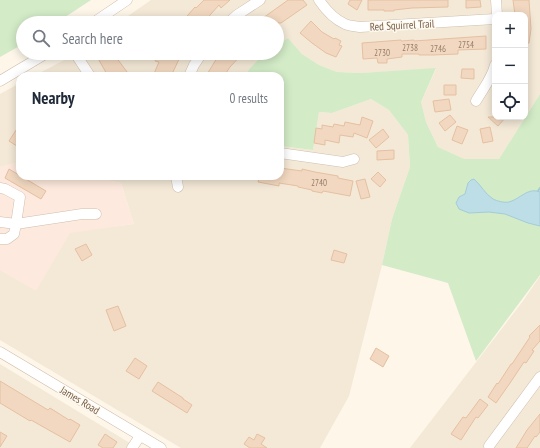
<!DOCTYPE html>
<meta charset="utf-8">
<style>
:root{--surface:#fff;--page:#f6f6f7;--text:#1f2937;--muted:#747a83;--line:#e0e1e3}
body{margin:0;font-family:"PT Sans Narrow",sans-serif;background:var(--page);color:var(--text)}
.controls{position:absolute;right:12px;top:12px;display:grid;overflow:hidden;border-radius:8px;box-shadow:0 2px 10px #0003}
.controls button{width:36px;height:36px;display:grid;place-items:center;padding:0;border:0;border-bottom:1px solid var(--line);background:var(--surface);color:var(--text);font:20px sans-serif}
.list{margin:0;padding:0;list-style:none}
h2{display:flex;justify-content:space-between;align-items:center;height:52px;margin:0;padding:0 16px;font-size:17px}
h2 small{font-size:13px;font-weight:400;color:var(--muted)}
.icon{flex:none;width:22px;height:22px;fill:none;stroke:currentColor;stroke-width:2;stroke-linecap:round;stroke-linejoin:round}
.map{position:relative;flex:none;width:540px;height:448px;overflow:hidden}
.search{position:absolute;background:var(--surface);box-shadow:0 2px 10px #0003;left:16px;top:16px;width:268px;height:44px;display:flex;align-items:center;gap:10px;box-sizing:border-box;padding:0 14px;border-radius:22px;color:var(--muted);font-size:15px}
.panel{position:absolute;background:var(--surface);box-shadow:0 2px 10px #0003;left:16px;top:72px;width:268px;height:108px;border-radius:12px}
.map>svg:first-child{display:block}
.residential{fill:#f4e9d7;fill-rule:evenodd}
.commercial{fill:#fde9dd}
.green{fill:#d3ebc7}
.water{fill:#bddee7;stroke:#a3ccd9}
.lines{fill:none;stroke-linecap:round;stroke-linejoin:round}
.stream{stroke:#a3ccd9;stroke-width:2}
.building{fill:#f2d8c0;stroke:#e5c0a1}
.minor-casing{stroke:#cfbfae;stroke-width:11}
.minor{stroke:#fff;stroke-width:10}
.labels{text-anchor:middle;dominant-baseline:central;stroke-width:3;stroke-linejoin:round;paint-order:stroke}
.number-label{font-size:9px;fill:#967d69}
.street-label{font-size:11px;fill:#785f4c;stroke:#fffaf0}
</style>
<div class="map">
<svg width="540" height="448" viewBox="0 0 540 448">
<rect width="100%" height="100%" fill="#fdf6e9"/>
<path class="residential" d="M 151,0 L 540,0 L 540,94 L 499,159 L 463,159 L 438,147 L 426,122 L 421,102 L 436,69 L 361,73 L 337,72 L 319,65 L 302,54 L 288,38 L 277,45 L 277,23 L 118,23 ZM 495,15 L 525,15 L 525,117 L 495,117 Z
M 74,53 L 266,53 L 249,69 L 246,76 L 34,76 L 66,59 Z
M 20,83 L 20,163 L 16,163 L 0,167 L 0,94 Z
M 371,99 L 389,110 L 408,135 L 410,167 L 392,219 L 382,265 L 349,396 L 320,448 L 181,448 L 0,340 L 0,270 L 36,290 L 70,232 L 134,224 L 121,183 L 86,176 L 280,176 L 280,146 L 313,150 L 319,112 L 332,113 Z
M 540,276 L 540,448 L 410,448 L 523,301 Z
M 0,364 L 138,448 L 0,448 Z"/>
<path class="commercial" d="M 16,163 L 20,163 L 20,176 L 86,176 L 121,183 L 134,224 L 70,233 L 36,291 L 0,270 L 0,167 Z"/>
<path class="green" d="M 0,0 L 91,0 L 56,23 L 23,23 L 23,44 L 0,57 Z
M 288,38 L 302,54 L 319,65 L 337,72 L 361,73 L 436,68 L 421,102 L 426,122 L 438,147 L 464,159 L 499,159 L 540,94 L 540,275 L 476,361 L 448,283 L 382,265 L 392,219 L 410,167 L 408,135 L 389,110 L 371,99 L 332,113 L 319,112 L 313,150 L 280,146 L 280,76 L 246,76 L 249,69 L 263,55 L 266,53 L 277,53 L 277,45 Z"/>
<path class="water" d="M 474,179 C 481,185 485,194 493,199 C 497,201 504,203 509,202 C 520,199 528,187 540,192 L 540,226 L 528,223 L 505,214 L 489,212 L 469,213 L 459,209 L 456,203 L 459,197 L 465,194 L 468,183 L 471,180 Z"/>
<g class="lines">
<path class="stream" d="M 538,191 L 540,188"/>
</g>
<path class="building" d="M 204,0 L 230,0 L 221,8 L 219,5 L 203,23 L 181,23 L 195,7 L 196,8 Z
M 288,0 L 303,0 L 307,5 L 281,23 L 256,23 Z
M 350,0 L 362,0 L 357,10 L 348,4 Z
M 368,0 L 448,0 L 448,7 L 412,8 L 394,10 L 394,11 L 384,11 L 384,10 L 368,10 Z
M 466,0 L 480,0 L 481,7 L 466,8 Z
M 513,0 L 529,0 L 531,29 L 529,43 L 525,43 L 525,15 L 515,15 Z
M 311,21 L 322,32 L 334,39 L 335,38 L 341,41 L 339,45 L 342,46 L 336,57 L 326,53 L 312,43 L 300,33 Z
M 486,36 L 486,49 L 458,50 L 458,54 L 433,55 L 419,55 L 419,54 L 402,54 L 402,57 L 387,59 L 387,63 L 378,63 L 377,58 L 363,59 L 362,43 L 401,40 L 401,41 L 414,40 L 414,41 Z
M 99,53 L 113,53 L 130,76 L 108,76 L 96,55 Z
M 159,53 L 182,53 L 171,76 L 153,76 L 159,62 L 155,61 Z
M 220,53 L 243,53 L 230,67 L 224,76 L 206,76 Z
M 462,69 L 474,69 L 474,79 L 461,78 Z
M 444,85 L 456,85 L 456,95 L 444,95 Z
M 449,99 L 451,110 L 435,112 L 433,101 Z
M 450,115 L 456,122 L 445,131 L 439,123 Z
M 362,117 L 373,121 L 367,138 L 354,133 L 353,137 L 340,135 L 339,143 L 325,140 L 325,145 L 314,143 L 316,128 L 322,129 L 322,125 L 333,127 L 334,124 L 344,126 L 345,122 L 360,125 Z
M 488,117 L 506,117 L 498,126 Z
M 20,124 L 20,148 L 9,141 Z
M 457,126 L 468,130 L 462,144 L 452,140 Z
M 490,127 L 493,141 L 483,143 L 480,129 Z
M 383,129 L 389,137 L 376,148 L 369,140 Z
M 394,150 L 394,159 L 377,160 L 377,151 Z
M 280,168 L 302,171 L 302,169 L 315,172 L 338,176 L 338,178 L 353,181 L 350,196 L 323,191 L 322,193 L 312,191 L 312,190 L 298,187 L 298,186 L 279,183 L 279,186 L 258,182 L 260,176 L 280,176 Z
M 9,169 L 46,191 L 41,199 L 5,178 Z
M 378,172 L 386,180 L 380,187 L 371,179 Z
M 365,179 L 370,197 L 361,199 L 356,181 Z
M 86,244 L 92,255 L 82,261 L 75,249 Z
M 334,250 L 347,254 L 344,263 L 331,260 Z
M 118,306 L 126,326 L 114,331 L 106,310 Z
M 540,325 L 540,341 L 532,350 L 534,351 L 526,363 L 524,362 L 510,383 L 496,403 L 488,397 L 497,383 L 498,384 L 511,364 L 512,364 L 530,337 L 529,336 Z
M 376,348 L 389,356 L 383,367 L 370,359 Z
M 135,358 L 147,366 L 139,379 L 126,371 Z
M 0,381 L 48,410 L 50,408 L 69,420 L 70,419 L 80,425 L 70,442 L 31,420 L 30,421 L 0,403 Z
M 158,382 L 183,398 L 183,399 L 192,405 L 187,413 L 152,391 Z
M 480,399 L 488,405 L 478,418 L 476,417 L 461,440 L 451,434 L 463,417 L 466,418 Z
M 540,414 L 540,432 L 536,437 L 535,436 L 527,448 L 516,448 L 527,430 Z
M 0,432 L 7,436 L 0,447 Z
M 105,434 L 117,442 L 113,448 L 103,448 L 98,445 Z
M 257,434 L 265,438 L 261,444 L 267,448 L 250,448 L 244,444 L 249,437 L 254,440 Z"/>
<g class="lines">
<defs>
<path id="minor" d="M 319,0 C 325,9 334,19 345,24 C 349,26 355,26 360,27 L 495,19
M 496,0 L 497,15
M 93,23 L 127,0
M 228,23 L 237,15 L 260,0
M 75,53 L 90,76
M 189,76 L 194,65 L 202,53
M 0,81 L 47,53
M 476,101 C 483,89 492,78 495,65
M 280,153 L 343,162 L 354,159
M 176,176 L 178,187
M 0,188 L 5,189 L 20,197 L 16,224 L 0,222
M 0,239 L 7,239 L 14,234 L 16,224 L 82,214 L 96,214
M 0,352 L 161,448
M 489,446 L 540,377
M 132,448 L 140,436"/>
</defs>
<use href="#minor" class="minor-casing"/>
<use href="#minor" class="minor"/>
</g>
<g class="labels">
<g class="number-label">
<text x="466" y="44">2754</text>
<text x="410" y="47">2738</text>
<text x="438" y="48">2746</text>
<text x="382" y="52">2730</text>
<text x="319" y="182">2740</text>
</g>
<g class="street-label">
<text transform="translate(402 25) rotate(-3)">Red Squirrel Trail</text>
<text transform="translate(80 400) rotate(31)">James Road</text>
</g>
</g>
</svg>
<div class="controls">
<button>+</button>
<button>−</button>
<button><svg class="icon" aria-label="locate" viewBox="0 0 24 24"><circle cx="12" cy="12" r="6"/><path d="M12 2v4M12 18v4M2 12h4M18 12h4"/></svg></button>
</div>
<div class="search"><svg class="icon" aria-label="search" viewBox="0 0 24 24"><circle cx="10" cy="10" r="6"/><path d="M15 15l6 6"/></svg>Search here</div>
<section class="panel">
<h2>Nearby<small>0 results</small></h2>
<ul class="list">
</ul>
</section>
</div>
